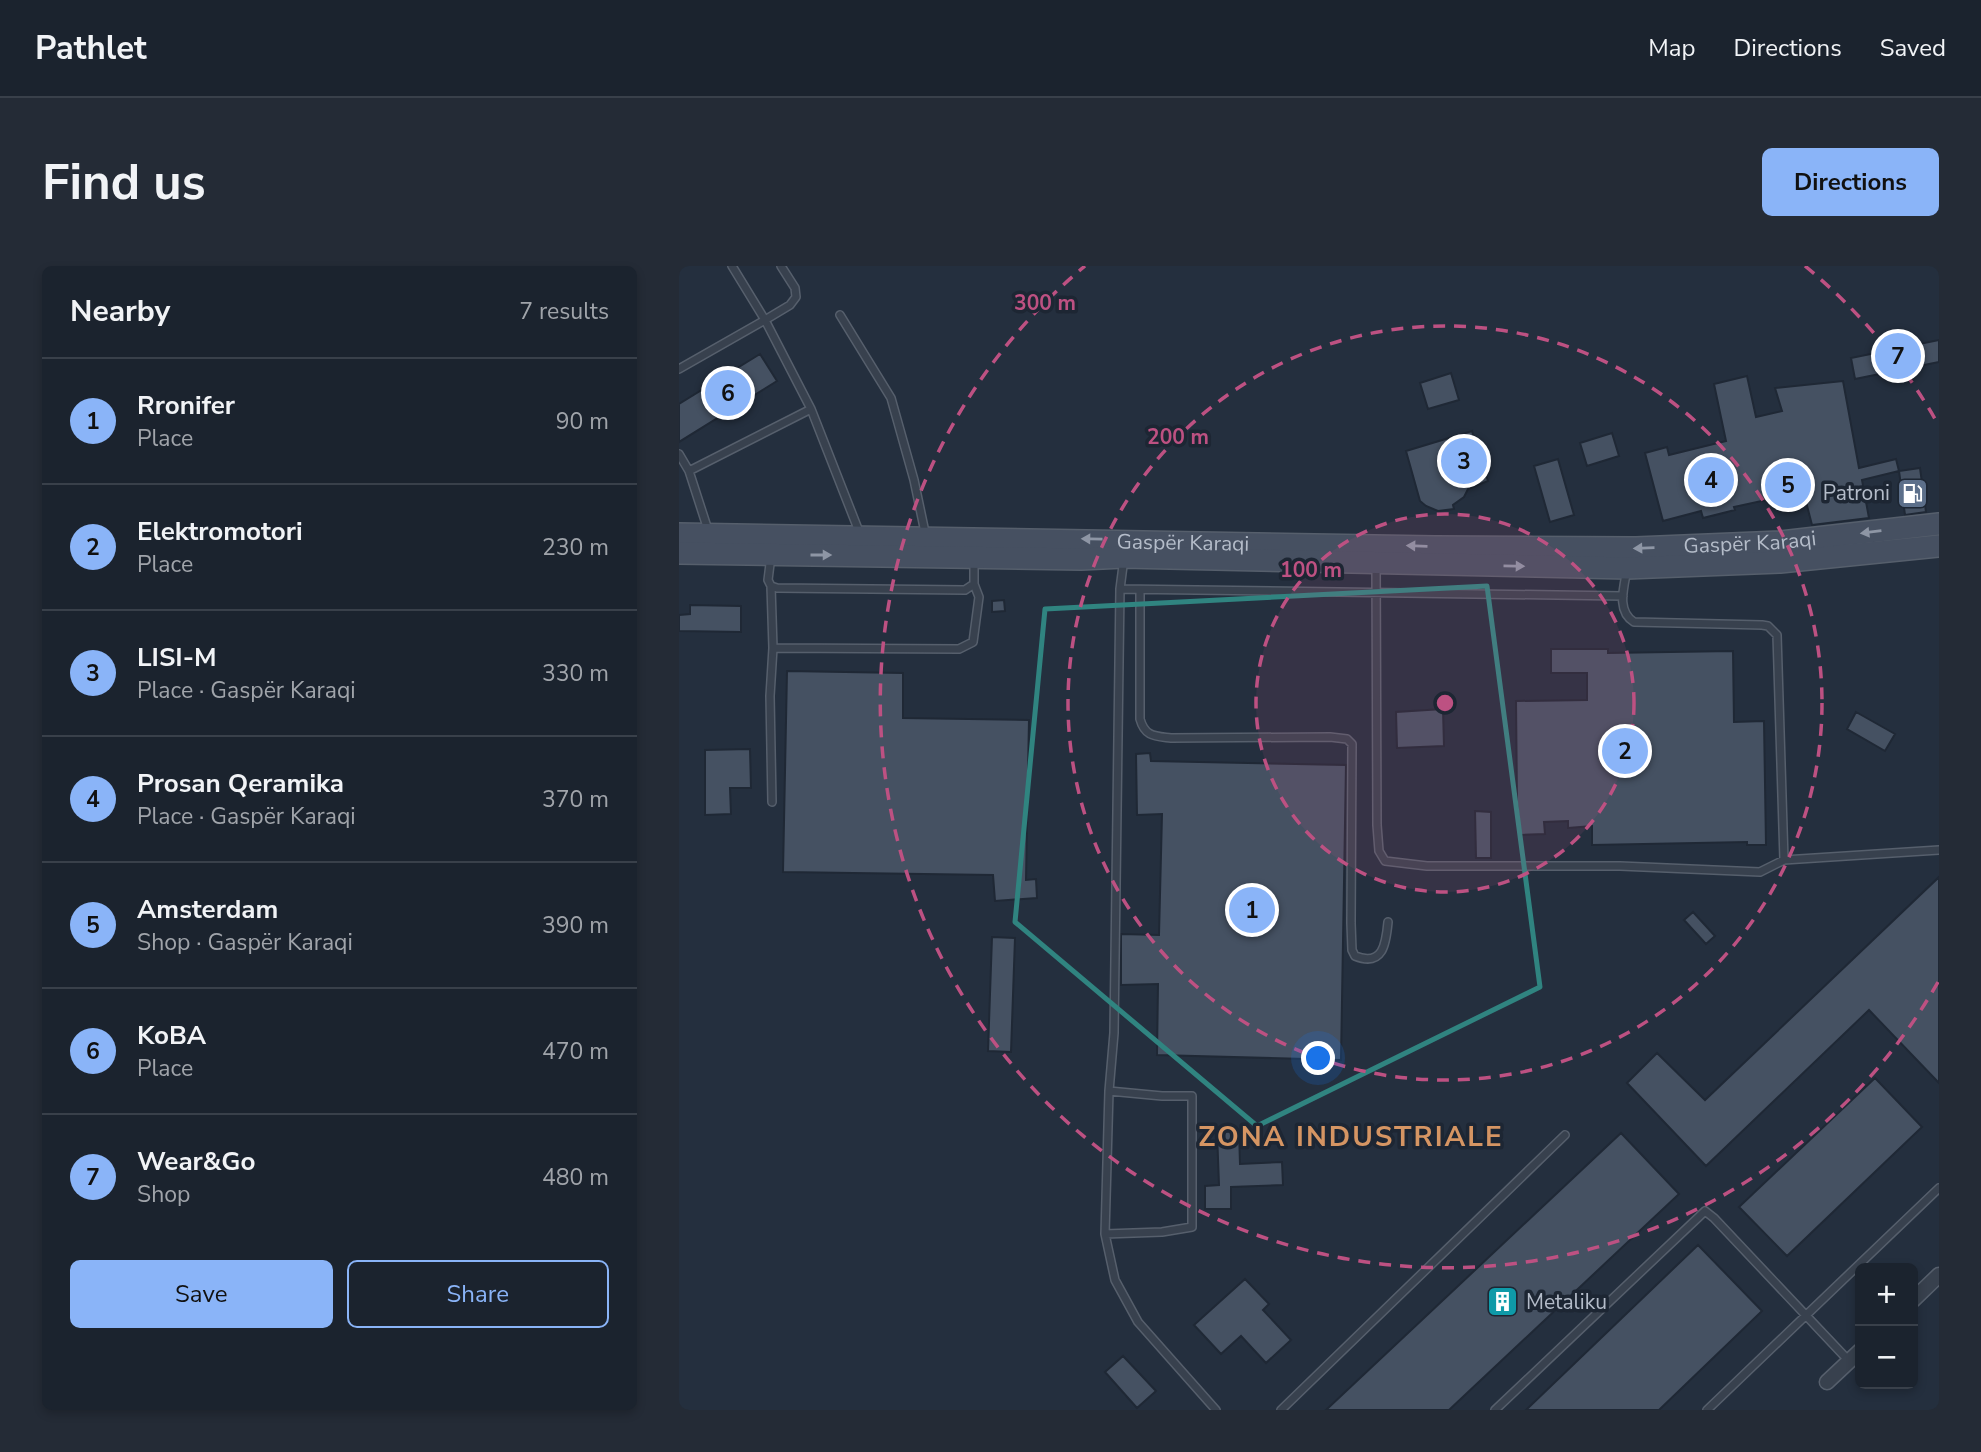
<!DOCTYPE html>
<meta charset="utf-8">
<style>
:root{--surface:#1b232e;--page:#242b36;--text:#f1f3f6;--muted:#a0a4aa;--line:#39404a;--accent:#8ab4f8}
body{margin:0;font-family:"Nunito Sans",sans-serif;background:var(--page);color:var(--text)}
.controls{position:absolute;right:21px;bottom:21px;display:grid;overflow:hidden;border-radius:10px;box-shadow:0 4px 10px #0003}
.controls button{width:63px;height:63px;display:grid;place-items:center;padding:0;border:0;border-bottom:2px solid var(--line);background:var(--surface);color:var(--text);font:35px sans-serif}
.you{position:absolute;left:640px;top:793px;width:24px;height:24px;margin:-18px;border:5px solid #fff;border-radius:50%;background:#1a73e8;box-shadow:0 0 0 10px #1a73e833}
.badge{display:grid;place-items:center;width:46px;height:46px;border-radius:50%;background:var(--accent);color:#111;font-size:23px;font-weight:700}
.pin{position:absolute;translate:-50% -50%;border:4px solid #fff;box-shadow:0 2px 7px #0006}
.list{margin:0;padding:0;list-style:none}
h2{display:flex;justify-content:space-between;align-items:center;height:91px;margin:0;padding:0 28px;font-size:30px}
h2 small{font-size:23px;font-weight:400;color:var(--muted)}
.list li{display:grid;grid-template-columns:46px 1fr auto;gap:21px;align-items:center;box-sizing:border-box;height:126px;padding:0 28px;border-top:2px solid var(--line)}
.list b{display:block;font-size:26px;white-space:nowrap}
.list p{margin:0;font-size:23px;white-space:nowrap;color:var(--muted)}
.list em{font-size:23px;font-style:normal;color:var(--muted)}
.actions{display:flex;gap:14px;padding:21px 28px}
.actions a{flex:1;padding:16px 0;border:2px solid var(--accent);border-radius:10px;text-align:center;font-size:24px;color:var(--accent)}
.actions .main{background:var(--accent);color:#111}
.map{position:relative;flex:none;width:1260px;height:1144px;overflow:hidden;border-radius:10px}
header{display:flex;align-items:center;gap:42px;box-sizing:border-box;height:98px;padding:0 35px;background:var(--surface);border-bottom:2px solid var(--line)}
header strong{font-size:33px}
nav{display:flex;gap:38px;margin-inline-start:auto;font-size:24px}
.intro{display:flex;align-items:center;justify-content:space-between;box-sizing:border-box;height:168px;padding:0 42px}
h1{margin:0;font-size:49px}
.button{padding:18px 32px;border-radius:10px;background:var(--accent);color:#111;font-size:24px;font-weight:700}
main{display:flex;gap:42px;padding:0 42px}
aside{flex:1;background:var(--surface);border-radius:10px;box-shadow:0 4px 10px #0003}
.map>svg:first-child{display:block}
.building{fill:#455162;stroke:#1f2835;stroke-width:2}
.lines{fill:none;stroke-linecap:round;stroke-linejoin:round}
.service-casing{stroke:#565f6c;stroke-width:10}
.minor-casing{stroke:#565f6c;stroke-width:17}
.secondary-casing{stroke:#565f6c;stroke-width:24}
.service{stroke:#38414e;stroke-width:7}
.minor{stroke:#38414e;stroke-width:14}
.secondary{stroke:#465061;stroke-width:21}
.oneway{fill:#8e96a5}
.marked{fill:none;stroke:#308480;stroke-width:5;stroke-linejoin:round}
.ring{fill:none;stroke:#bd5182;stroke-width:3.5;stroke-dasharray:12 9}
.labels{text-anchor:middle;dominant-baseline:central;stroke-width:7;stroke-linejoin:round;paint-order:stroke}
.poi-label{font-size:21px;fill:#b4bcc9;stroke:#1d2633;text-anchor:end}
.street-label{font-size:21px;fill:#b4bcc9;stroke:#1d2633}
.district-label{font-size:28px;font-weight:bold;letter-spacing:2px;fill:#d59563;stroke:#1d2633}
.centre{fill:#bd5182;stroke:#1d2633;stroke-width:3.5}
.ring-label{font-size:21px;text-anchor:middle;font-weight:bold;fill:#bd5182;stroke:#1d2633;stroke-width:7;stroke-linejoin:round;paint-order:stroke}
</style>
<header>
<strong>Pathlet</strong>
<nav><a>Map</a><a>Directions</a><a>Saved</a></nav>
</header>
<div class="intro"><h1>Find us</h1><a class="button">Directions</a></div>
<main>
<aside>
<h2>Nearby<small>7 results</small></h2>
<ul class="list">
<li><span class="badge">1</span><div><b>Rronifer</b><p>Place</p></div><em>90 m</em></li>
<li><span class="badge">2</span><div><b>Elektromotori</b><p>Place</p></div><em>230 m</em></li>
<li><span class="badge">3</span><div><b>LISI-M</b><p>Place · Gaspër Karaqi</p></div><em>330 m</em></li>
<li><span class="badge">4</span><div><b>Prosan Qeramika</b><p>Place · Gaspër Karaqi</p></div><em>370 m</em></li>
<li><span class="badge">5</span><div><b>Amsterdam</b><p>Shop · Gaspër Karaqi</p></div><em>390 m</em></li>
<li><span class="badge">6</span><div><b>KoBA</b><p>Place</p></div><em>470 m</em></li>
<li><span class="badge">7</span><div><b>Wear&amp;Go</b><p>Shop</p></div><em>480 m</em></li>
</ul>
<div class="actions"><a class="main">Save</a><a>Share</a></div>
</aside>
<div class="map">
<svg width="1260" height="1144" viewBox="0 0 1260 1144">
<rect width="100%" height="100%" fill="#242f3e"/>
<path class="building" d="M 1260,74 L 1260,96 L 1176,113 L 1172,92 Z
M 81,88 L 98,115 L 0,176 L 0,138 Z
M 772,107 L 780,134 L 749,143 L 741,117 Z
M 1068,110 L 1077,151 L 1103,145 L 1096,122 L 1164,115 L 1180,202 L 1217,193 L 1220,205 L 1183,214 L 1190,252 L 1133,259 L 1125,228 L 1102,233 L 1101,231 L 1055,241 L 1056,244 L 1024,252 L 1022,245 L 984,255 L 966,187 L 988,181 L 990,189 L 1047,175 L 1035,118 Z
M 793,165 L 809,215 L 789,223 L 785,231 L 774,239 L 775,243 L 759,245 L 747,240 L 741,235 L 727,185 Z
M 933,167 L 940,190 L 908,200 L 901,177 Z
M 879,193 L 895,249 L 871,256 L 855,200 Z
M 1241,202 L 1247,246 L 1226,249 L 1220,205 Z
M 325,334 L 326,345 L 313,346 L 313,335 Z
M 11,339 L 62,340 L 62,366 L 0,365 L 0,349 L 11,348 Z
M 872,383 L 929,383 L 929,387 L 1054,385 L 1055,456 L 1085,455 L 1087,579 L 1068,579 L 1068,576 L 913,579 L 913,560 L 889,562 L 889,555 L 865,556 L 866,568 L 841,569 L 838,537 L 837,435 L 908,434 L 908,407 L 872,407 Z
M 108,405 L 224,407 L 224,452 L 350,454 L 347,614 L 357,613 L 358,632 L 316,635 L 314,609 L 104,606 Z
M 764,443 L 765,480 L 718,482 L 717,446 Z
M 1177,446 L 1216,468 L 1206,485 L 1168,463 Z
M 71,483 L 72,522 L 51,522 L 52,548 L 26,549 L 26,484 Z
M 471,487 L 472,495 L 667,499 L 662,794 L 478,789 L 479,718 L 442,719 L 442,668 L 480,669 L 483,548 L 458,549 L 457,488 Z
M 796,545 L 812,546 L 812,592 L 797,592 Z
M 1260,611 L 1260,817 L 1190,744 L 1027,900 L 948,817 L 978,787 L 1026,834 Z
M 1014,646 L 1036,670 L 1027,678 L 1005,654 Z
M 313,671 L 336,672 L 332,786 L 309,785 Z
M 1196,812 L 1243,861 L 1108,990 L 1060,941 Z
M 560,865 L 561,898 L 603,896 L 604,919 L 552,921 L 552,943 L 526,943 L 526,920 L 540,919 L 538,866 Z
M 942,867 L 1000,928 L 770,1144 L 647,1144 Z
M 1019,979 L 1083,1045 L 980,1144 L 847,1144 Z
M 566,1013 L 590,1038 L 584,1044 L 612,1074 L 587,1097 L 562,1070 L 542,1088 L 515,1059 Z
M 444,1090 L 477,1125 L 458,1142 L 426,1106 Z"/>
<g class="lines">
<defs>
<path id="service" d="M 102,0 L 116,22 L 117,31 L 111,39 L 86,54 L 132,143 L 181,268
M 161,49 L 212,132 L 235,214 L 247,271
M 0,103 L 86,54 L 53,0
M 0,188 L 10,205 L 30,267
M 10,205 L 132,143
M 92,290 L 89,314 L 92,320 L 98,322 L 286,324 L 295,318 L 295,294
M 445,292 L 441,323 L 435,767 L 430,825 L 426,968 L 436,1014 L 459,1056 L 537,1144
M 697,299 L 698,559 L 700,585 L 706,595 L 748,600 L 941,600 L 1081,606 L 1105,594 L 1260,584
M 948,303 C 945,321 937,345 955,356 L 1083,359 L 1089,360 L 1098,369 L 1105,594
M 92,320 L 94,382 L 91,430 L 93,536
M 441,323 L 944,330
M 461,324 L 461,453 C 466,471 476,470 492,472 L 651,471 L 668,473 L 673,478 L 672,657 L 673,684 L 676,690 C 704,701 707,678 709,656
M 94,382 L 280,383 L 294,376 L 300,331 L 295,318
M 426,968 L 483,966 L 513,961 L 513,830 L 483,830 L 430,825
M 602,1144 L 886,869
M 816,1144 L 1026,945 L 1035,952 L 1170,1095
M 1028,1144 L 1260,922"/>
<path id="minor" d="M 1234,1034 L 1260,1009
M 1148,1116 L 1181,1085"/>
<g id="secondary">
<path id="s1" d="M 0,268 L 756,281 L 957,282 L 1102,276 L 1260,258"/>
<path d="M 0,287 L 402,293 L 445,291 L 948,302 L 1101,296 L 1260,280"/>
</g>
</defs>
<use href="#service" class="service-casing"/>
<use href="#minor" class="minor-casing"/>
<use href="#secondary" class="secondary-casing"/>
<use href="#service" class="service"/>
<use href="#minor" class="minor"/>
<use href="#secondary" class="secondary"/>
</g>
<defs><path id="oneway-solid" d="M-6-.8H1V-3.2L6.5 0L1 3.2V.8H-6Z" transform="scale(1.75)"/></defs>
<g class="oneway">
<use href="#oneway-solid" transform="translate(1192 266) rotate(173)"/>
<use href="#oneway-solid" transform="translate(413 273) rotate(-179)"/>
<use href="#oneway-solid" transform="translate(738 280) rotate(-178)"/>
<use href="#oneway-solid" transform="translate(965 282) rotate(178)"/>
<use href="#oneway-solid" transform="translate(142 289)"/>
<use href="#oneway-solid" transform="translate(835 300) rotate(1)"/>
</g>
<path class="marked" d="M 808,320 L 861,721 L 578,860 L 336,656 L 366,343 Z"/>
<circle cx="766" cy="437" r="189" fill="#bd5182" fill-opacity=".12"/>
<g class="ring">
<circle cx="766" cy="437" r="189"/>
<circle cx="766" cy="437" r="377"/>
<path d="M1259 716A566 566 0 1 1 406 0M1126 0A566 566 0 0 1 1259 158"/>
</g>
<defs>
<symbol id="fuel-square" viewBox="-11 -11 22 22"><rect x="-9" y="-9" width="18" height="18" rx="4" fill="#5c6f8a" stroke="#1d2633"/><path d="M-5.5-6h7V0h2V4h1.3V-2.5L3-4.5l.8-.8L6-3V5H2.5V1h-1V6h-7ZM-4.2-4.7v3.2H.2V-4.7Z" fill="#fff"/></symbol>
<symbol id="building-square" viewBox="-11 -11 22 22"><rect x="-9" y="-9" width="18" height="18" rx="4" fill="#0f9aa8" stroke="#1d2633"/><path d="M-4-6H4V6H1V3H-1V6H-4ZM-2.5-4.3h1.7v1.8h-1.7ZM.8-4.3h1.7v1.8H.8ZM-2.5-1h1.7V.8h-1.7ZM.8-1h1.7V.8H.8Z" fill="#fff"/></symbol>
</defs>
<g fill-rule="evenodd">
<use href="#fuel-square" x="1216" y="210" width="35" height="35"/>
<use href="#building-square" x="806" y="1018" width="35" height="35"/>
</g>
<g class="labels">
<g class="poi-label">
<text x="1211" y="227">Patroni</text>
<text x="847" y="1036" text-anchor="start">Metaliku</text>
</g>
<g class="street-label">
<text stroke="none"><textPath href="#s1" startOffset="504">Gaspër Karaqi</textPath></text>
<text stroke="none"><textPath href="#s1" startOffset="1071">Gaspër Karaqi</textPath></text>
</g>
<g class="district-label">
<text x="672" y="871">ZONA INDUSTRIALE</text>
</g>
</g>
<circle cx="766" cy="437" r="10" class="centre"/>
<g class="ring-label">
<text x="366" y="44">300 m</text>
<text x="499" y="178">200 m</text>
<text x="632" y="311">100 m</text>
</g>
</svg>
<div class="controls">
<button>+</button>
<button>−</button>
</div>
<div class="you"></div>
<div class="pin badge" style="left:573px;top:644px">1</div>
<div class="pin badge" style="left:946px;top:485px">2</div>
<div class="pin badge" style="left:785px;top:195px">3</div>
<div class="pin badge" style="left:1032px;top:214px">4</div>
<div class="pin badge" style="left:1109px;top:219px">5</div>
<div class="pin badge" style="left:49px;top:127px">6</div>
<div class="pin badge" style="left:1219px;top:90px">7</div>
</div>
</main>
